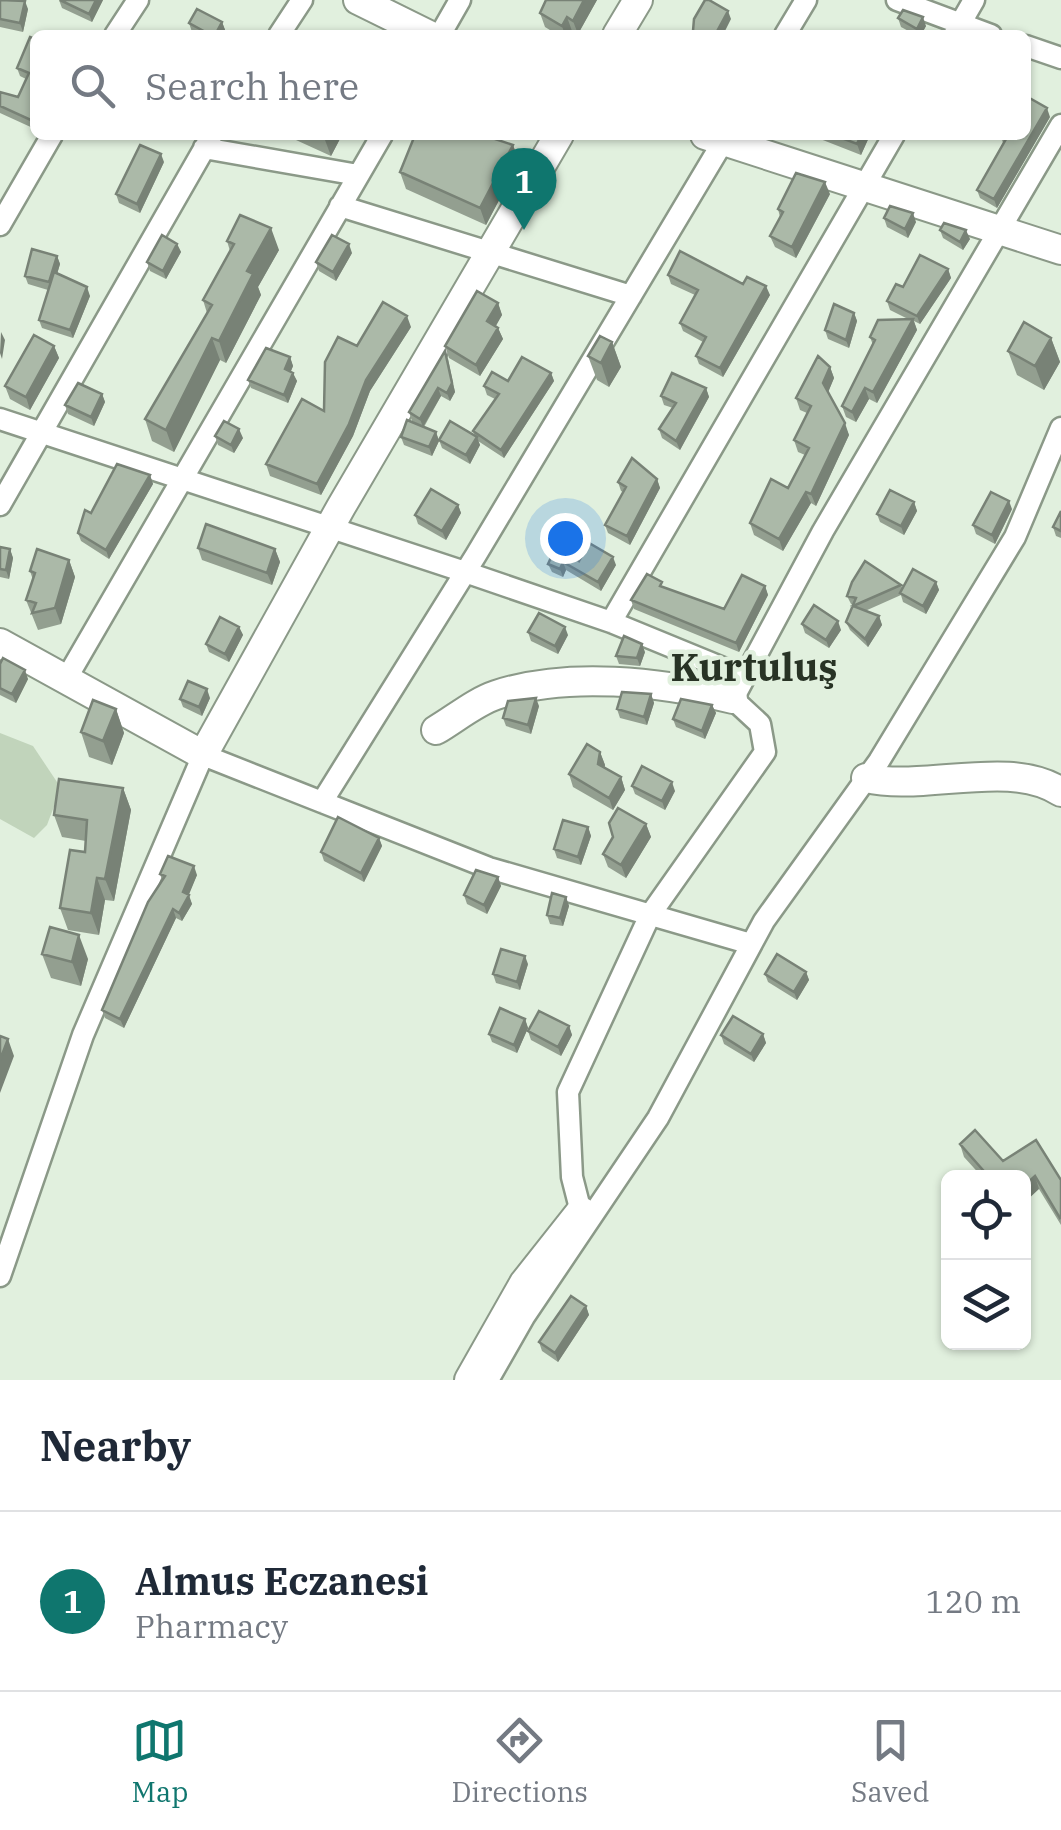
<!DOCTYPE html>
<meta charset="utf-8">
<style>
:root{--surface:#fff;--page:#f6f6f7;--text:#1f2937;--muted:#747a83;--line:#e0e1e3;--accent:#0f766e}
body{margin:0;font-family:"IBM Plex Serif",serif;background:var(--page);color:var(--text)}
.controls{position:absolute;right:30px;bottom:30px;display:grid;overflow:hidden;border-radius:15px;box-shadow:0 2px 8px #0004}
.controls button{width:90px;height:90px;display:grid;place-items:center;padding:0;border:0;border-bottom:2px solid var(--line);background:var(--surface);color:var(--text);font:50px sans-serif}
.you{position:absolute;left:565px;top:538px;width:35px;height:35px;margin:-25px;border:8px solid #fff;border-radius:50%;background:#1a73e8;box-shadow:0 0 0 15px #1a73e833}
.badge{display:grid;place-items:center;width:65px;height:65px;border-radius:50%;background:var(--accent);color:#fff;font-size:32px;font-weight:700}
.pin{position:absolute;translate:-50% -82px;filter:drop-shadow(0 2px 5px #0008)}
.pin::after{content:'';position:absolute;top:52px;width:35px;height:30px;background:inherit;clip-path:polygon(0 0,100% 0,50% 100%)}
.list{margin:0;padding:0;list-style:none}
h2{display:flex;justify-content:space-between;align-items:center;height:130px;margin:0;padding:0 40px;font-size:42px}
h2 small{font-size:32px;font-weight:400;color:var(--muted)}
.list li{display:grid;grid-template-columns:65px 1fr auto;gap:30px;align-items:center;box-sizing:border-box;height:180px;padding:0 40px;border-top:2px solid var(--line)}
.list b{display:block;font-size:38px;white-space:nowrap}
.list p{margin:0;font-size:32px;white-space:nowrap;color:var(--muted)}
.list em{font-size:32px;font-style:normal;color:var(--muted)}
.icon{flex:none;width:55px;height:55px;fill:none;stroke:currentColor;stroke-width:2;stroke-linecap:round;stroke-linejoin:round}
.map{position:relative;flex:none;width:1061px;height:1380px;overflow:hidden}
.search{position:absolute;background:var(--surface);box-shadow:0 2px 8px #0004;left:30px;right:30px;top:30px;height:110px;display:flex;align-items:center;gap:25px;box-sizing:border-box;padding:0 35px;border-radius:15px;color:var(--muted);font-size:38px}
.sheet{height:310px;background:var(--surface)}
nav{display:flex;justify-content:space-around;align-items:center;box-sizing:border-box;height:140px;border-top:2px solid var(--line);background:var(--surface);font-size:28px;color:var(--muted)}
nav a{display:grid;justify-items:center;gap:5px}
nav .on{color:var(--accent)}
.map>svg:first-child{display:block}
.green{fill:#c1d4bb}
.lines{fill:none;stroke-linecap:round;stroke-linejoin:round}
.street-casing{stroke:#8b9988;stroke-width:25}
.secondary-casing{stroke:#8b9988;stroke-width:32}
.street{stroke:#fff;stroke-width:20}
.secondary{stroke:#fff;stroke-width:28}
.wall{fill:#939f90}
.shaded-wall{fill:#788276}
.building{fill:#abb9a8;stroke:#788276;stroke-width:2.5}
.labels{text-anchor:middle;dominant-baseline:central;stroke-width:9;stroke-linejoin:round;paint-order:stroke}
.district-label{font-size:38px;font-weight:bold;fill:#283325;stroke:#e1f0de}
</style>
<div class="map">
<svg width="1061" height="1380" viewBox="0 0 1061 1380">
<rect width="100%" height="100%" fill="#e1f0de"/>
<path class="green" d="M 0,733 L 33,746 L 61,788 L 47,825 L 34,838 L 0,819 Z"/>
<g class="lines">
<defs>
<path id="street" d="M 897,0 L 991,35
M 955,33 L 974,0
M 115,35 L 138,0
M 279,35 L 302,0
M 440,35 L 460,0
M 785,35 L 806,0
M 1026,46 L 1061,58
M 204,148 L 358,175
M 340,206 L 631,296
M 0,225 L 52,135
M 0,419 L 465,572 L 611,622 L 745,677
M 0,505 L 212,135
M 611,622 L 894,135
M 65,681 L 382,135
M 322,802 L 476,555 L 727,135
M 583,1220 L 572,1177 L 568,1092 L 650,915 L 765,752 L 760,724 L 733,699 L 823,531 L 1061,125
M 0,1276 L 83,1035 L 203,755 L 489,868 L 751,944
M 488,1380 L 524,1317 L 658,1118 L 764,921 L 879,761 L 1015,537 L 1061,428"/>
<path id="secondary" d="M 358,0 L 429,35
M 617,35 L 638,0
M 705,135 L 1061,250
M 0,643 L 203,755 L 341,507 L 559,135
M 436,730 C 455,719 475,702 496,695 C 568,671 660,682 733,699
M 866,778 C 924,792 1010,758 1061,792
M 469,1380 L 524,1283 L 581,1211"/>
</defs>
<use href="#street" class="street-casing"/>
<use href="#secondary" class="secondary-casing"/>
<use href="#street" class="street"/>
<use href="#secondary" class="secondary"/>
</g>
<path class="wall" d="M 0,0 L 28,9 L 23,32 L 0,27 Z
M 59,0 L 103,0 L 92,22 L 62,8 Z
M 546,0 L 597,0 L 578,34 L 572,31 L 569,35 L 558,35 L 545,27 L 540,13 Z
M 898,18 L 926,26 L 921,35 L 916,35 L 901,27 Z
M 222,22 L 227,35 L 193,35 L 189,23 Z
M 35,39 L 35,129 L 0,113 L 0,92 L 18,97 L 26,79 L 20,76 L 17,68 Z
M 1050,117 L 997,208 L 980,198 L 977,190 L 1003,143 L 1001,136 Z
M 285,135 L 342,135 L 331,156 Z
M 810,135 L 870,135 L 861,155 Z
M 513,145 L 519,162 L 486,225 L 406,189 L 400,172 Z
M 164,162 L 140,213 L 119,203 L 116,194 Z
M 830,194 L 796,258 L 775,247 L 770,236 L 780,217 L 778,209 Z
M 884,218 L 916,222 L 908,238 L 887,227 Z
M 940,230 L 970,239 L 963,250 L 943,238 Z
M 227,241 L 279,250 L 258,287 L 261,295 L 226,363 L 220,360 L 174,452 L 152,441 L 145,419 L 207,313 L 203,300 L 230,251 Z
M 177,244 L 181,252 L 166,279 L 150,271 L 147,262 Z
M 352,253 L 336,281 L 319,271 L 316,262 Z
M 57,256 L 60,264 L 57,274 L 90,296 L 73,338 L 42,328 L 39,320 L 48,290 L 28,284 L 25,276 Z
M 948,269 L 951,278 L 920,324 L 914,321 L 917,330 L 877,403 L 869,399 L 856,422 L 846,417 L 842,406 L 873,345 L 870,337 L 910,320 L 890,310 L 887,301 L 903,287 Z
M 668,275 L 743,284 L 770,295 L 723,377 L 699,364 L 696,356 L 703,342 L 683,331 L 680,323 L 695,295 L 671,284 Z
M 498,303 L 502,315 L 495,326 L 498,328 L 503,339 L 480,376 L 449,358 L 445,346 Z
M 854,313 L 857,321 L 849,348 L 828,339 L 825,330 Z
M 411,327 L 370,391 L 353,436 L 321,495 L 270,476 L 266,464 L 324,411 L 357,346 Z
M 1051,338 L 1060,362 L 1044,390 L 1017,375 L 1008,351 Z
M 612,342 L 621,367 L 609,387 L 597,380 L 588,356 Z
M 54,346 L 59,358 L 30,410 L 10,399 L 5,386 Z
M 290,357 L 293,366 L 291,371 L 297,381 L 288,403 L 251,388 L 248,380 Z
M 448,359 L 455,392 L 450,401 L 441,396 L 424,427 L 436,432 L 439,441 L 432,456 L 404,445 L 401,437 L 421,426 L 412,421 L 409,412 Z
M 830,367 L 834,378 L 828,392 L 849,435 L 816,506 L 811,503 L 783,551 L 754,535 L 750,523 L 788,488 L 805,455 L 798,452 L 794,440 L 807,413 L 800,410 L 796,398 Z
M 551,373 L 554,381 L 504,458 L 478,441 L 480,445 L 470,464 L 442,448 L 439,440 L 475,436 L 473,431 L 495,399 L 487,395 L 484,386 Z
M 706,388 L 709,397 L 680,450 L 662,438 L 659,429 L 673,408 L 664,405 L 661,396 Z
M 102,394 L 105,402 L 94,426 L 68,414 L 65,405 Z
M 215,436 L 243,438 L 234,453 L 218,445 Z
M 150,475 L 153,484 L 109,559 L 81,541 L 78,533 Z
M 657,479 L 660,488 L 630,545 L 608,533 L 605,525 L 623,492 L 621,491 L 618,482 Z
M 914,502 L 917,511 L 904,535 L 880,522 L 877,514 Z
M 458,505 L 461,513 L 446,540 L 418,524 L 415,515 Z
M 1012,509 L 995,544 L 976,534 L 973,525 Z
M 1061,511 L 1061,538 L 1056,536 L 1053,527 Z
M 0,547 L 10,549 L 13,558 L 9,579 L 0,577 Z
M 198,548 L 275,549 L 280,562 L 272,585 L 202,560 Z
M 69,560 L 75,577 L 61,624 L 38,630 L 26,600 L 33,580 L 30,571 Z
M 579,561 L 616,565 L 601,591 L 566,570 L 563,577 L 552,572 L 548,564 Z
M 936,582 L 939,590 L 926,614 L 903,602 L 901,595 L 865,611 L 879,616 L 882,625 L 868,647 L 850,630 L 846,622 L 853,605 L 851,604 L 847,596 L 901,585 L 903,589 Z
M 765,586 L 768,595 L 739,652 L 634,609 L 631,600 L 663,587 L 724,609 Z
M 802,624 L 841,630 L 829,648 L 805,633 Z
M 239,627 L 243,635 L 229,662 L 209,652 L 206,644 Z
M 528,632 L 568,635 L 558,654 L 531,641 Z
M 645,652 L 640,666 L 619,664 L 616,656 Z
M 0,664 L 28,679 L 16,703 L 0,695 Z
M 651,694 L 654,703 L 647,725 L 620,718 L 617,709 Z
M 210,698 L 202,716 L 183,707 L 180,699 Z
M 712,705 L 716,713 L 705,739 L 676,727 L 673,719 Z
M 539,706 L 531,734 L 506,726 L 503,718 Z
M 116,709 L 124,733 L 112,765 L 89,757 L 81,732 Z
M 600,752 L 605,765 L 604,768 L 621,777 L 625,790 L 613,810 L 573,787 L 569,774 Z
M 632,786 L 675,791 L 665,810 L 635,794 Z
M 123,788 L 131,810 L 114,901 L 105,900 L 99,935 L 68,930 L 60,908 L 85,852 L 86,841 L 62,837 L 54,815 Z
M 646,824 L 651,837 L 626,878 L 608,867 L 603,854 Z
M 588,827 L 591,836 L 581,865 L 557,858 L 554,849 Z
M 379,838 L 382,846 L 364,882 L 324,861 L 321,852 Z
M 160,874 L 197,875 L 188,895 L 192,904 L 182,921 L 176,918 L 124,1028 L 105,1018 L 102,1010 L 162,880 Z
M 498,877 L 501,886 L 487,914 L 467,904 L 464,895 Z
M 566,897 L 569,906 L 563,926 L 550,924 L 547,915 Z
M 42,954 L 88,959 L 81,986 L 51,978 Z
M 528,964 L 520,990 L 496,983 L 493,974 Z
M 806,972 L 809,980 L 797,1000 L 768,982 L 765,974 Z
M 525,1019 L 528,1028 L 517,1053 L 492,1042 L 489,1034 Z
M 569,1026 L 572,1035 L 561,1056 L 531,1040 L 528,1031 Z
M 763,1034 L 766,1043 L 754,1062 L 724,1044 L 721,1035 Z
M 960,1144 L 1003,1161 L 1061,1180 L 1061,1225 L 1039,1189 L 1024,1178 L 983,1178 L 964,1157 Z
M 586,1306 L 589,1315 L 558,1362 L 542,1351 L 539,1342 Z"/>
<path class="shaded-wall" d="M 96,0 L 103,0 L 92,22 L 89,14 Z
M 584,0 L 597,0 L 578,34 L 573,21 Z
M 25,1 L 28,9 L 23,32 L 20,23 Z
M 728,11 L 731,19 L 723,35 L 715,35 Z
M 567,17 L 572,31 L 569,35 L 565,35 L 562,26 Z
M 923,17 L 926,26 L 921,35 L 919,35 L 917,29 Z
M 222,22 L 227,35 L 215,35 Z
M 1047,108 L 1050,117 L 997,208 L 994,199 Z
M 327,135 L 342,135 L 331,156 L 325,140 Z
M 861,135 L 870,135 L 861,155 L 857,144 Z
M 513,145 L 519,162 L 486,225 L 480,208 Z
M 161,154 L 164,162 L 140,213 L 137,204 Z
M 825,182 L 830,194 L 796,258 L 792,247 Z
M 913,213 L 916,222 L 908,238 L 905,229 Z
M 271,228 L 279,250 L 258,287 L 261,295 L 226,363 L 219,341 L 247,271 Z
M 966,230 L 970,239 L 963,250 L 960,242 Z
M 177,244 L 181,252 L 166,279 L 163,271 Z
M 349,244 L 352,253 L 336,281 L 333,272 Z
M 57,256 L 60,264 L 52,291 L 49,282 Z
M 948,269 L 951,278 L 920,324 L 917,316 Z
M 766,286 L 770,295 L 723,377 L 720,368 Z
M 87,287 L 90,296 L 73,338 L 70,330 Z
M 498,303 L 502,315 L 492,333 L 487,321 Z
M 854,313 L 857,321 L 849,348 L 846,340 Z
M 407,316 L 411,327 L 370,391 L 353,436 L 321,495 L 317,484 L 366,380 Z
M 913,319 L 917,330 L 877,403 L 873,392 Z
M 498,328 L 503,339 L 480,376 L 476,365 Z
M 1,332 L 5,340 L 2,359 L 0,353 Z
M 212,338 L 220,360 L 174,452 L 166,430 Z
M 1051,338 L 1060,362 L 1044,390 L 1035,366 Z
M 612,342 L 621,367 L 609,387 L 601,363 Z
M 54,346 L 59,358 L 30,410 L 26,397 Z
M 445,351 L 455,392 L 450,401 L 447,393 Z
M 290,357 L 293,366 L 288,378 L 285,369 Z
M 830,367 L 834,378 L 827,395 L 823,383 Z
M 293,373 L 297,381 L 288,403 L 284,395 Z
M 551,373 L 554,381 L 504,458 L 501,450 Z
M 438,388 L 441,396 L 423,427 L 420,419 Z
M 706,388 L 709,397 L 680,450 L 676,441 Z
M 865,388 L 869,399 L 856,422 L 852,412 Z
M 102,394 L 105,402 L 94,426 L 91,417 Z
M 845,423 L 849,435 L 816,506 L 811,494 Z
M 239,429 L 243,438 L 234,453 L 231,445 Z
M 436,432 L 439,441 L 432,456 L 429,447 Z
M 477,437 L 480,445 L 470,464 L 466,455 Z
M 150,475 L 153,484 L 109,559 L 106,550 Z
M 657,479 L 660,488 L 630,545 L 627,536 Z
M 806,492 L 811,503 L 783,551 L 779,539 Z
M 1009,501 L 1012,509 L 995,544 L 992,535 Z
M 914,502 L 917,511 L 904,535 L 901,526 Z
M 458,505 L 461,513 L 446,540 L 442,531 Z
M 10,549 L 13,558 L 9,579 L 6,570 Z
M 275,549 L 280,562 L 272,585 L 267,573 Z
M 613,557 L 616,565 L 601,591 L 598,582 Z
M 69,560 L 75,577 L 61,624 L 55,608 Z
M 563,562 L 566,570 L 563,577 L 560,569 Z
M 936,582 L 939,590 L 926,614 L 923,606 Z
M 765,586 L 768,595 L 739,652 L 736,643 Z
M 879,616 L 882,625 L 868,647 L 865,639 Z
M 838,621 L 841,630 L 829,648 L 826,640 Z
M 239,627 L 243,635 L 229,662 L 225,654 Z
M 565,627 L 568,635 L 558,654 L 555,646 Z
M 642,644 L 645,652 L 640,666 L 637,658 Z
M 25,670 L 28,679 L 16,703 L 12,694 Z
M 207,689 L 210,698 L 202,716 L 199,707 Z
M 651,694 L 654,703 L 647,725 L 644,717 Z
M 536,698 L 539,706 L 531,734 L 528,725 Z
M 712,705 L 716,713 L 705,739 L 702,731 Z
M 116,709 L 124,733 L 112,765 L 103,741 Z
M 600,752 L 605,765 L 603,777 L 598,764 Z
M 621,777 L 625,790 L 613,810 L 609,798 Z
M 672,782 L 675,791 L 665,810 L 662,801 Z
M 123,788 L 131,810 L 114,901 L 105,879 Z
M 646,824 L 651,837 L 626,878 L 621,865 Z
M 588,827 L 591,836 L 581,865 L 578,857 Z
M 379,838 L 382,846 L 364,882 L 361,873 Z
M 194,866 L 197,875 L 188,897 L 189,895 L 192,904 L 182,921 L 179,913 L 183,892 Z
M 498,877 L 501,886 L 487,914 L 484,905 Z
M 97,878 L 105,900 L 99,935 L 91,913 Z
M 566,897 L 569,906 L 563,926 L 560,918 Z
M 173,909 L 176,918 L 124,1028 L 120,1019 Z
M 79,935 L 88,959 L 81,986 L 72,962 Z
M 525,956 L 528,964 L 520,990 L 517,982 Z
M 806,972 L 809,980 L 797,1000 L 794,992 Z
M 525,1019 L 528,1028 L 517,1053 L 514,1045 Z
M 569,1026 L 572,1035 L 561,1056 L 558,1047 Z
M 763,1034 L 766,1043 L 754,1062 L 751,1054 Z
M 8,1039 L 14,1056 L 0,1093 L 0,1060 Z
M 1035,1176 L 1039,1189 L 1024,1203 L 1024,1186 Z
M 586,1306 L 589,1315 L 558,1362 L 555,1353 Z"/>
<path class="building" d="M 0,0 L 25,1 L 20,23 L 0,19 Z
M 60,0 L 96,0 L 89,14 Z
M 546,0 L 584,0 L 573,21 L 567,17 L 562,26 L 540,13 Z
M 705,0 L 709,0 L 728,11 L 715,35 L 700,35 L 693,31 L 694,19 Z
M 197,9 L 222,22 L 215,35 L 211,35 L 189,23 Z
M 903,10 L 923,17 L 917,29 L 898,18 Z
M 30,37 L 35,39 L 35,116 L 33,121 L 0,106 L 0,92 L 18,97 L 29,73 L 17,68 Z
M 1026,96 L 1047,108 L 994,199 L 977,190 L 1006,139 L 1001,135 L 1026,135 Z
M 415,135 L 483,135 L 513,145 L 480,208 L 400,172 Z
M 834,135 L 861,135 L 857,144 Z
M 140,145 L 161,154 L 137,204 L 116,194 Z
M 796,173 L 825,182 L 792,247 L 770,236 L 783,212 L 778,209 Z
M 890,206 L 913,213 L 905,229 L 884,218 Z
M 240,215 L 271,228 L 247,271 L 253,274 L 219,341 L 212,338 L 166,430 L 145,419 L 212,305 L 203,300 L 234,244 L 227,241 Z
M 944,223 L 966,230 L 960,242 L 940,230 Z
M 162,235 L 177,244 L 163,271 L 147,262 Z
M 332,235 L 349,244 L 333,272 L 316,262 Z
M 32,249 L 57,256 L 49,282 L 25,276 Z
M 680,251 L 743,284 L 747,277 L 766,286 L 720,368 L 696,356 L 706,337 L 680,323 L 698,290 L 668,275 Z
M 920,255 L 948,269 L 917,316 L 887,301 L 896,284 L 903,287 Z
M 54,272 L 87,287 L 70,330 L 39,320 Z
M 477,291 L 498,303 L 487,321 L 498,328 L 476,365 L 445,346 Z
M 383,302 L 407,316 L 366,380 L 349,424 L 317,484 L 266,464 L 302,399 L 324,411 L 325,362 L 338,337 L 357,346 Z
M 834,304 L 854,313 L 846,340 L 825,330 Z
M 913,319 L 873,392 L 865,388 L 852,412 L 842,406 L 875,340 L 870,337 L 878,320 Z
M 1024,322 L 1051,338 L 1035,366 L 1008,351 Z
M 34,335 L 54,346 L 26,397 L 5,386 Z
M 600,336 L 612,342 L 601,363 L 588,356 Z
M 266,348 L 290,357 L 285,369 L 293,373 L 284,395 L 248,380 Z
M 445,351 L 452,383 L 447,393 L 438,388 L 420,419 L 409,412 Z
M 818,356 L 830,367 L 823,383 L 845,423 L 811,494 L 806,492 L 779,539 L 750,523 L 771,479 L 788,488 L 809,448 L 794,440 L 811,406 L 796,398 Z
M 522,357 L 551,373 L 501,450 L 473,431 L 499,394 L 484,386 L 492,372 L 508,381 Z
M 672,373 L 706,388 L 676,441 L 659,429 L 676,403 L 661,396 Z
M 78,383 L 102,394 L 91,417 L 65,405 Z
M 407,420 L 436,432 L 429,447 L 401,437 Z
M 224,421 L 239,429 L 231,445 L 215,436 Z
M 450,421 L 477,437 L 466,455 L 439,440 Z
M 632,458 L 657,479 L 627,536 L 605,525 L 626,487 L 618,482 Z
M 117,464 L 150,475 L 106,550 L 78,533 L 85,510 L 91,513 Z
M 431,489 L 458,505 L 442,531 L 415,515 Z
M 890,490 L 914,502 L 901,526 L 877,514 Z
M 991,492 L 1009,501 L 992,535 L 973,525 Z
M 1061,511 L 1061,531 L 1053,527 Z
M 206,524 L 275,549 L 267,573 L 198,548 Z
M 558,542 L 579,561 L 589,543 L 613,557 L 598,582 L 563,562 L 560,569 L 548,564 Z
M 0,547 L 10,549 L 6,570 L 0,569 Z
M 37,549 L 69,560 L 55,608 L 32,613 L 36,603 L 26,600 L 35,573 L 30,571 Z
M 865,561 L 901,585 L 853,606 L 879,616 L 865,639 L 846,622 L 856,598 L 847,596 L 852,582 Z
M 913,569 L 936,582 L 923,606 L 900,593 Z
M 647,574 L 662,582 L 660,586 L 724,609 L 742,575 L 765,586 L 736,643 L 631,600 Z
M 814,605 L 838,621 L 826,640 L 802,624 Z
M 539,613 L 565,627 L 555,646 L 528,632 Z
M 220,617 L 239,627 L 225,654 L 206,644 Z
M 624,636 L 642,644 L 637,658 L 616,656 Z
M 3,658 L 25,670 L 12,694 L 0,688 L 0,664 Z
M 188,681 L 207,689 L 199,707 L 180,699 Z
M 622,692 L 651,694 L 644,717 L 617,709 Z
M 536,698 L 528,725 L 503,718 L 508,701 Z
M 681,699 L 712,705 L 702,731 L 673,719 Z
M 93,700 L 116,709 L 103,741 L 81,732 Z
M 587,744 L 600,752 L 598,764 L 621,777 L 609,798 L 569,774 Z
M 642,766 L 672,782 L 662,801 L 632,786 Z
M 59,779 L 123,788 L 105,879 L 97,878 L 91,913 L 60,908 L 70,850 L 85,852 L 87,820 L 54,815 Z
M 618,808 L 646,824 L 621,865 L 603,854 L 613,837 L 609,823 Z
M 338,817 L 379,838 L 361,873 L 321,852 Z
M 563,820 L 588,827 L 578,857 L 554,849 Z
M 168,856 L 194,866 L 183,892 L 189,895 L 179,913 L 173,909 L 120,1019 L 102,1010 L 148,902 L 165,876 L 160,874 Z
M 476,870 L 498,877 L 484,905 L 464,895 Z
M 552,893 L 566,897 L 560,918 L 547,915 Z
M 50,927 L 79,935 L 72,962 L 42,954 Z
M 501,949 L 525,956 L 517,982 L 493,974 Z
M 777,954 L 806,972 L 794,992 L 765,974 Z
M 500,1008 L 525,1019 L 514,1045 L 489,1034 Z
M 539,1011 L 569,1026 L 558,1047 L 528,1031 Z
M 733,1016 L 763,1034 L 751,1054 L 721,1035 Z
M 0,1036 L 8,1039 L 0,1060 Z
M 975,1130 L 1003,1161 L 1036,1140 L 1061,1180 L 1061,1217 L 1060,1218 L 1035,1176 L 1024,1186 L 1024,1178 L 990,1178 L 960,1144 Z
M 571,1296 L 586,1306 L 555,1353 L 539,1342 Z"/>
<g class="labels">
<g class="district-label">
<text x="754" y="666">Kurtuluş</text>
</g>
</g>
</svg>
<div class="controls">
<button><svg class="icon" aria-label="locate" viewBox="0 0 24 24"><circle cx="12" cy="12" r="6"/><path d="M12 2v4M12 18v4M2 12h4M18 12h4"/></svg></button>
<button><svg class="icon" aria-label="layers" viewBox="0 0 24 24"><path d="M12 4l9 5-9 5-9-5zM3 14l9 5 9-5"/></svg></button>
</div>
<div class="you"></div>
<div class="pin badge" style="left:524px;top:230px">1</div>
<div class="search"><svg class="icon" aria-label="search" viewBox="0 0 24 24"><circle cx="10" cy="10" r="6"/><path d="M15 15l6 6"/></svg>Search here</div>
</div>
<section class="sheet">
<h2>Nearby<small></small></h2>
<ul class="list">
<li><span class="badge">1</span><div><b>Almus Eczanesi</b><p>Pharmacy</p></div><em>120 m</em></li>
</ul>
</section>
<nav>
<a class="on"><svg class="icon" aria-label="map" viewBox="0 0 24 24"><path d="M3 6l6-2 6 2 6-2v14l-6 2-6-2-6 2zM9 4v14M15 6v14"/></svg>Map</a>
<a><svg class="icon" aria-label="directions" viewBox="0 0 24 24"><path d="M12 3l9 9-9 9-9-9zM9 14v-3h6M13 9l2 2-2 2"/></svg>Directions</a>
<a><svg class="icon" aria-label="saved" viewBox="0 0 24 24"><path d="M7 4h10v16l-5-4-5 4z"/></svg>Saved</a>
</nav>
